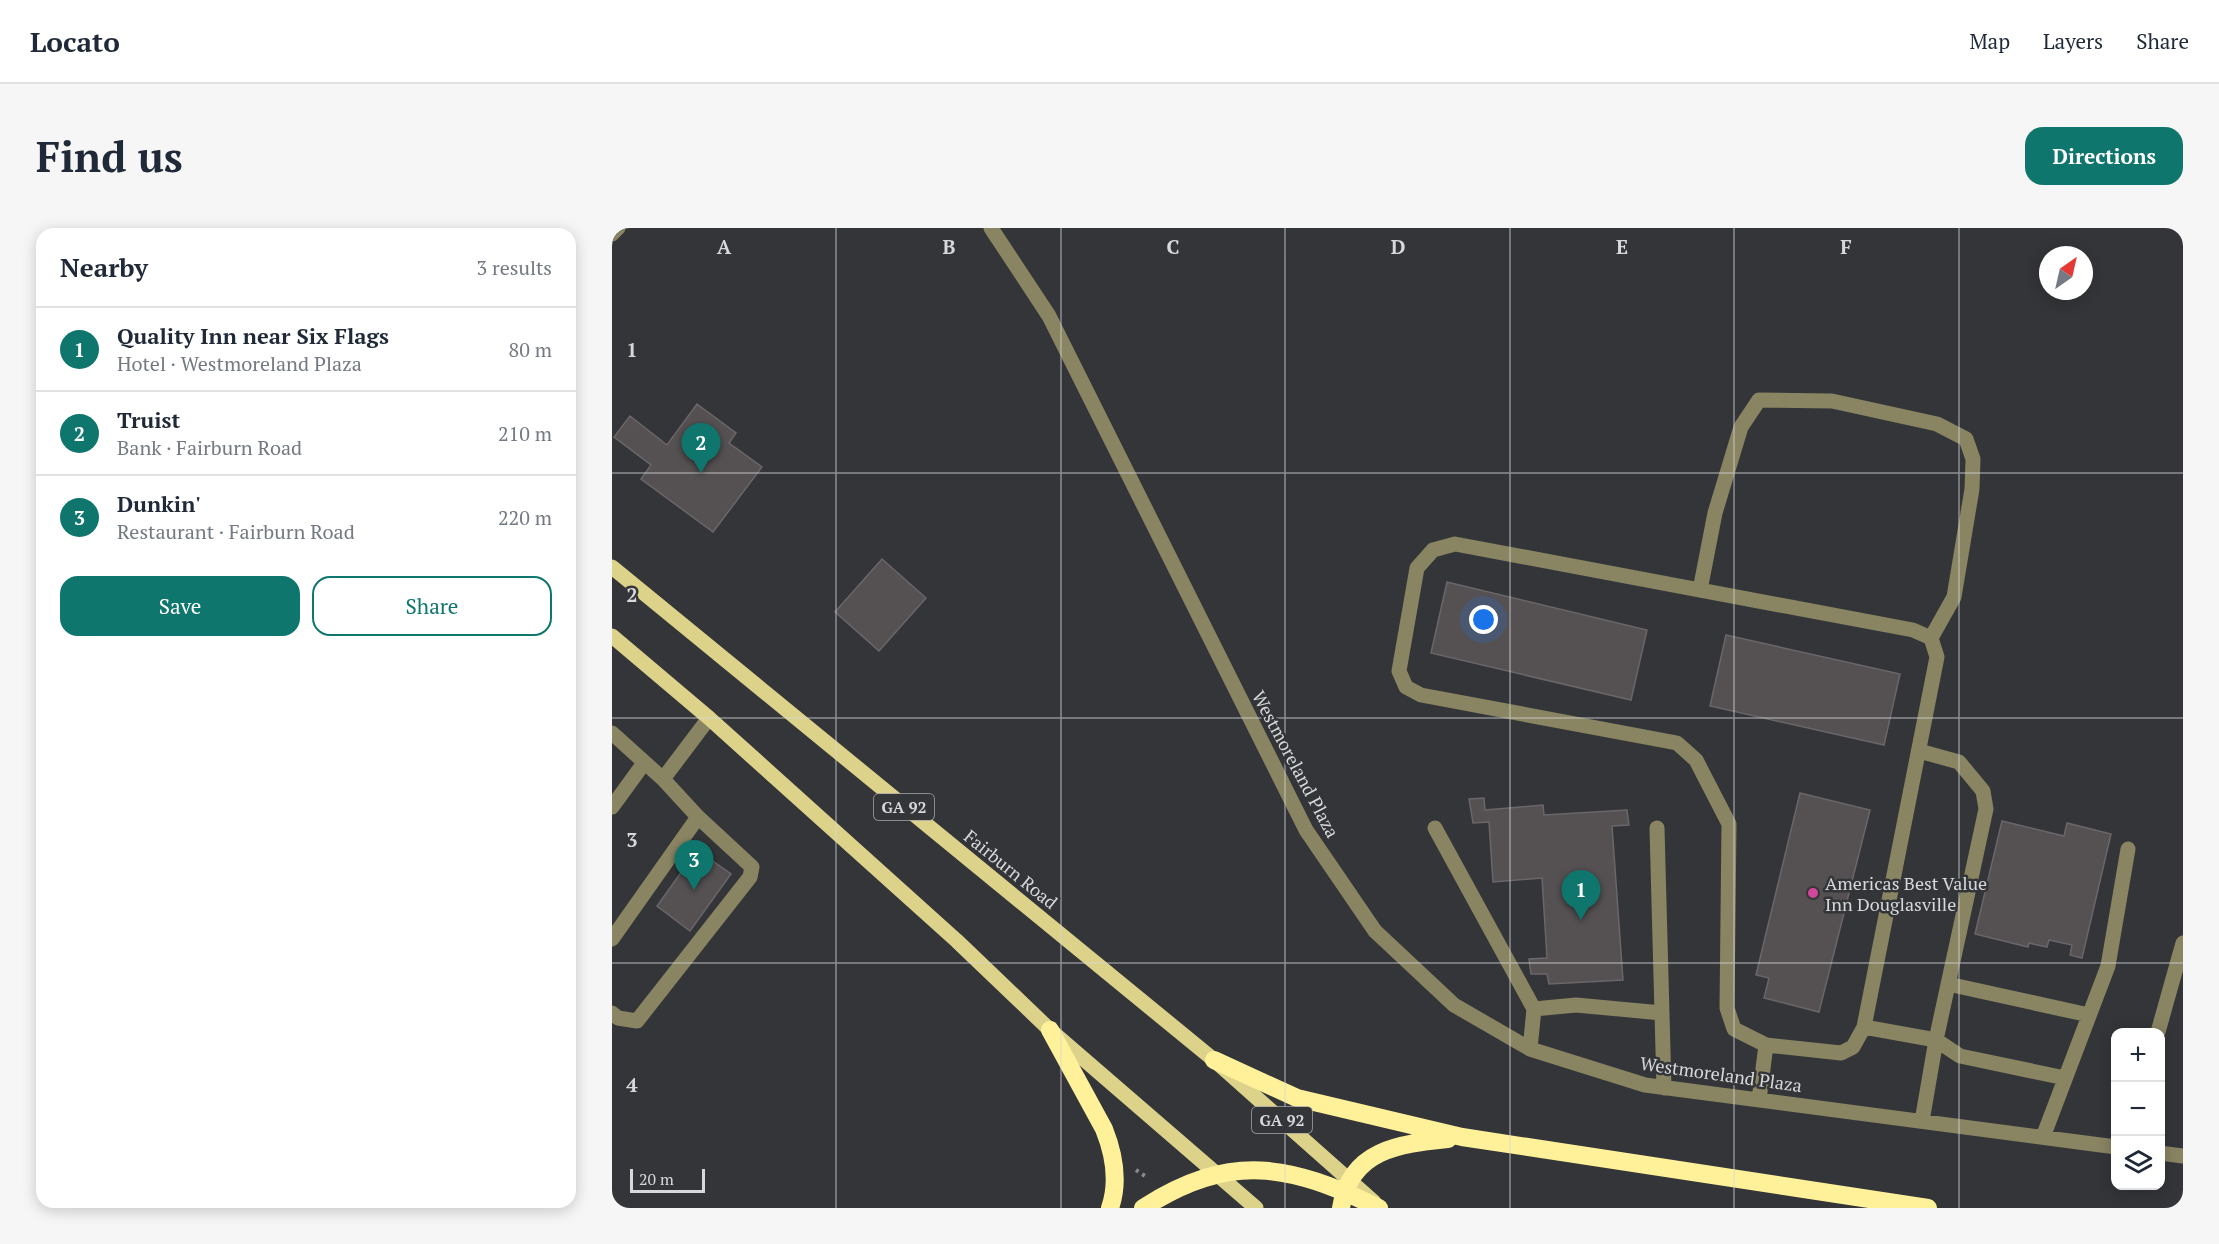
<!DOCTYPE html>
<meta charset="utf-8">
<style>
:root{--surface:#fff;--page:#f6f6f7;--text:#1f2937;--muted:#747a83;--line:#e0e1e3;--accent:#0f766e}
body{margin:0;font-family:"PT Serif",serif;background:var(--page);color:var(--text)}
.controls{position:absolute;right:18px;bottom:18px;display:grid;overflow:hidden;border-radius:12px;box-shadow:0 3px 15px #0003}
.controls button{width:54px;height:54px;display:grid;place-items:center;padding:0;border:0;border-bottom:2px solid var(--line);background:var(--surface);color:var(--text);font:30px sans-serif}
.compass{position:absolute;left:1427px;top:18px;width:54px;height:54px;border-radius:50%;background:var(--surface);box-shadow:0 3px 15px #0003;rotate:34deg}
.scale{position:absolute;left:18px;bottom:15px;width:75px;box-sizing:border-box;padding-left:6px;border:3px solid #d6d8da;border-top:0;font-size:16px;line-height:21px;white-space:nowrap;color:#d6d8da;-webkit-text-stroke:4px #333538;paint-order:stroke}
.you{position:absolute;left:872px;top:392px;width:21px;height:21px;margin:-15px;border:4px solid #fff;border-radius:50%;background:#1a73e8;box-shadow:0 0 0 9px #1a73e833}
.badge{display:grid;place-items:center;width:39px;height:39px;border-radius:50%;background:var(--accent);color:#fff;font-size:20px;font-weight:700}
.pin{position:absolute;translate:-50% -50px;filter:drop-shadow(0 2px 3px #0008)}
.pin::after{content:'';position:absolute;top:32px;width:21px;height:18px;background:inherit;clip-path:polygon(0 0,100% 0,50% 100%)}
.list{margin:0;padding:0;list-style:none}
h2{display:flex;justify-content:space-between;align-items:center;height:78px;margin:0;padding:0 24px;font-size:26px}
h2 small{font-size:20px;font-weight:400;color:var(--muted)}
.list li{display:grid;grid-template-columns:39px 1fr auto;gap:18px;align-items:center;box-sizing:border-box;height:84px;padding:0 24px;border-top:2px solid var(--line)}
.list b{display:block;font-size:22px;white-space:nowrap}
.list p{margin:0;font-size:20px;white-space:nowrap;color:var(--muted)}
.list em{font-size:20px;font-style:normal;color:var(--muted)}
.actions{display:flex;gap:12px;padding:18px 24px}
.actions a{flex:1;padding:14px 0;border:2px solid var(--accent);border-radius:18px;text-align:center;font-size:21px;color:var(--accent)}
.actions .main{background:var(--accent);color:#fff}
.icon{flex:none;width:33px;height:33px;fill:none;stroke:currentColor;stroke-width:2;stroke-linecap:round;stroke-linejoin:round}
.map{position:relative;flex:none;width:1571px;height:980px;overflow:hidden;border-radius:18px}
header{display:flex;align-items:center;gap:36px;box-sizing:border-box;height:84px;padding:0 30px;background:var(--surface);border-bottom:2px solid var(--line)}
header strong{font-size:28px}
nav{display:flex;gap:33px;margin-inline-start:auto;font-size:21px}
.intro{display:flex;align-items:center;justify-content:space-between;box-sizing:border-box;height:144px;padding:0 36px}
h1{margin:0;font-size:42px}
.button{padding:15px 27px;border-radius:18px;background:var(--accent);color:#fff;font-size:21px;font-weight:700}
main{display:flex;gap:36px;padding:0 36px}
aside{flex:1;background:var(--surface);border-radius:18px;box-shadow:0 3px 15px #0003}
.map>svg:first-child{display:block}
.building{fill:#555153;stroke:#6a6669;stroke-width:1.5}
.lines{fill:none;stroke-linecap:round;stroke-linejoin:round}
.path{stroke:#898b8e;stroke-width:4;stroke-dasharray:3 4.5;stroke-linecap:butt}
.minor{stroke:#898462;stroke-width:15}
.major{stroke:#ddd28a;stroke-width:15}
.highway{stroke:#fff19a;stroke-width:18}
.grid{fill:none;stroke:#d6d8da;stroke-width:1.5;stroke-opacity:0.55}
.hotel-dot{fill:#d1479c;stroke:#333538;stroke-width:2}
.labels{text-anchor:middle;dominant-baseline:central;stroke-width:5;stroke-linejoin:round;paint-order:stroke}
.shield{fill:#333538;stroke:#a5a7a9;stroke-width:1.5}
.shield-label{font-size:16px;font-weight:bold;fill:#d6d8da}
.street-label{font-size:18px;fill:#d6d8da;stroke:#333538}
.poi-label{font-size:18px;fill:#d6d8da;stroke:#333538;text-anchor:start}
.grid-label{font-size:20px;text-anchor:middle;font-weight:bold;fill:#d6d8da;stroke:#333538;stroke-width:5;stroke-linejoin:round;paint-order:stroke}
</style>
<header>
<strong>Locato</strong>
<nav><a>Map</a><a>Layers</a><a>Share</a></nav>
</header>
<div class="intro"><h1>Find us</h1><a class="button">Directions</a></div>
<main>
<aside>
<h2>Nearby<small>3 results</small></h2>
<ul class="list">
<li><span class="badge">1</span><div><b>Quality Inn near Six Flags</b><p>Hotel · Westmoreland Plaza</p></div><em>80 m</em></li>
<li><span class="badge">2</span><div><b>Truist</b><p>Bank · Fairburn Road</p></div><em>210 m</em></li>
<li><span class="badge">3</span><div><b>Dunkin'</b><p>Restaurant · Fairburn Road</p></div><em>220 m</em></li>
</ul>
<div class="actions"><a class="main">Save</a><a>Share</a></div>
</aside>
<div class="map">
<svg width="1571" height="980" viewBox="0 0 1571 980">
<rect width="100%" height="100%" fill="#333538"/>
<path class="building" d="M 85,176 L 124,205 L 117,215 L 150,239 L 101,304 L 29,251 L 39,237 L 2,209 L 18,188 L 55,217 Z
M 270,331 L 314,370 L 267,423 L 223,384 Z
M 835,354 L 1035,402 L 1019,472 L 819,425 Z
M 1114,407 L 1288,446 L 1272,517 L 1098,478 Z
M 1188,565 L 1258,582 L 1207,784 L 1152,770 L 1157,750 L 1144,747 Z
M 872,570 L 873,582 L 931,577 L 932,587 L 1015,582 L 1017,597 L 1000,598 L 1011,752 L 937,756 L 935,746 L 919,746 L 917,731 L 935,730 L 930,650 L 881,654 L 877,594 L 861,595 L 857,571 Z
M 1390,593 L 1452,608 L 1455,595 L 1499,606 L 1470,730 L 1458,727 L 1460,717 L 1437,712 L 1435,719 L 1417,715 L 1416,719 L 1363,706 Z
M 85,622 L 119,646 L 78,703 L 45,678 Z"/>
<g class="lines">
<path class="path" d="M 524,942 L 536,950"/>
<path class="minor" d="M 379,0 L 437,88 L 694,602 L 763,703 L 842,777 L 918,821 L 1033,857 L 1504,919
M 0,6 L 6,0
M 843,316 L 1301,402 L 1319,410 L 1325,429 L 1252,799 L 1241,819 L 1229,825 L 1154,817 L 1122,801 L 1115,780 L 1117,596 L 1084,532 L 1065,515 L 809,467 L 794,459 L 787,443 L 805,340 L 821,322 Z
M 1088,362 L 1103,285 L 1129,199 L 1147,172 L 1220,173 L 1325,196 L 1354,211 L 1361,231 L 1360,261 L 1342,369 L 1319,410
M 0,505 L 51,551 L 97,490
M 1307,523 L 1347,534 L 1371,563 L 1374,581 L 1324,812 L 1310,893
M 0,579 L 32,535
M 823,600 L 922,781 L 918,821
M 1045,600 L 1052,860
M 0,711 L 86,589
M 1336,756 L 1477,787
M 922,781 L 964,777 L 1050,785
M 0,785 L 6,790 L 25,793 L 138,649 L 140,639 L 86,589 L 51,551
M 1252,799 L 1324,812 L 1348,828 L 1453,850
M 1546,804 L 1571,715
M 1147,872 L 1154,817
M 1431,909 L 1496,738 L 1516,621
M 1548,925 L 1571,928"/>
<path class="major" d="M 0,339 L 602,832 L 762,974
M 0,408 L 97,490 L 345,713 L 438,802 L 644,980"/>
<path class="highway" d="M 438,802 L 492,901 C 502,926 507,954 498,980
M 602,832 L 685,870 L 850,909 L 1316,980
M 531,980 C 619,924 677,936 767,980
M 729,980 C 738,921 788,916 836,911"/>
</g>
<path class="grid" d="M 224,0 L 224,980M 449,0 L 449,980M 673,0 L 673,980M 898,0 L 898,980M 1122,0 L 1122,980M 1347,0 L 1347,980M 0,245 L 1571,245M 0,490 L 1571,490M 0,735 L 1571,735"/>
<circle class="hotel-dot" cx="1201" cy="665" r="6"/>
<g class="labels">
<g class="shield">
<rect x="262" y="566" width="60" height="26" rx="4.5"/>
<rect x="640" y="879" width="60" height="26" rx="4.5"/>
</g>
<g class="shield-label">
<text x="292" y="579">GA 92</text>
<text x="670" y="892">GA 92</text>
</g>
<g class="street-label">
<text transform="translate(684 536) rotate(62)">Westmoreland Plaza</text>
<text transform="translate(399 641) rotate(39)">Fairburn Road</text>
<text transform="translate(1109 846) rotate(8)">Westmoreland Plaza</text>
</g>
<g class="poi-label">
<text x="1213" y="655">Americas Best Value<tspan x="1213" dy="21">Inn Douglasville</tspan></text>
</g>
</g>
<g class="grid-label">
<text x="112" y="26">A</text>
<text x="337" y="26">B</text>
<text x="561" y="26">C</text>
<text x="786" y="26">D</text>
<text x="1010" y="26">E</text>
<text x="1234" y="26">F</text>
<text x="20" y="129">1</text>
<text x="20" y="374">2</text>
<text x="20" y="619">3</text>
<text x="20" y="864">4</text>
</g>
</svg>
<div class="controls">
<button>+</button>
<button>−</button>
<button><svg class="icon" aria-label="layers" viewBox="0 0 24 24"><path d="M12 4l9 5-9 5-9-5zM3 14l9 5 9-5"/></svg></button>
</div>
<svg class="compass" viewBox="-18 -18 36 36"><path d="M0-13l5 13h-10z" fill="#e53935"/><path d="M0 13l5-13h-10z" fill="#747a83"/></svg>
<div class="scale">20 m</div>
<div class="you"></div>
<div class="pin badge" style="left:969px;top:692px">1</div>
<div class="pin badge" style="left:89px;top:245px">2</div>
<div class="pin badge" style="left:82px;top:662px">3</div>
</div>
</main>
